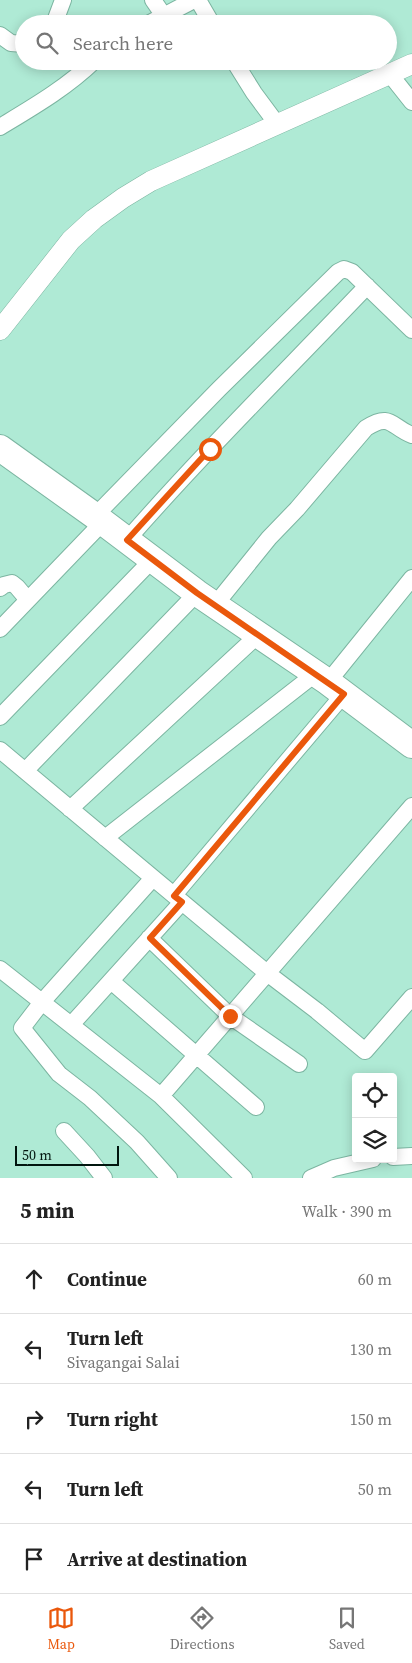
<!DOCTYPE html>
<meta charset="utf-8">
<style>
:root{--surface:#fff;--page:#f2f2f2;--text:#222;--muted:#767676;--line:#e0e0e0;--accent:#ea580c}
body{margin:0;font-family:"Source Serif 4",serif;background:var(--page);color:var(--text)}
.controls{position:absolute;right:15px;bottom:15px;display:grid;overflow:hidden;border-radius:5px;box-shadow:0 2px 12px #0003}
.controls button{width:45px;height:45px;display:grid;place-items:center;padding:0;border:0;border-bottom:1px solid var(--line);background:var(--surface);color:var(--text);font:25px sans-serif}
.scale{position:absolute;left:15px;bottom:12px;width:104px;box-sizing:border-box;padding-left:5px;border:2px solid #01160f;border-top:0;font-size:14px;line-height:18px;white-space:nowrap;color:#01160f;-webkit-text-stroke:4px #afead5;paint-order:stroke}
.stop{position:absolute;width:15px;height:15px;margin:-11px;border:4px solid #ea580c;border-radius:50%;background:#fff}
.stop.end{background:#ea580c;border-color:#fff;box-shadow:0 1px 5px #0008}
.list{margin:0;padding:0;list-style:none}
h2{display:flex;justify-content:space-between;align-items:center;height:65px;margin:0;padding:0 20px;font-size:21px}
h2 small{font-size:16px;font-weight:400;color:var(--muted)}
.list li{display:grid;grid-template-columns:32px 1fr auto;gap:15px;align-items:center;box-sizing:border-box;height:70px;padding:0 20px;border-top:1px solid var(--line)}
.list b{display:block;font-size:19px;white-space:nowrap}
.list p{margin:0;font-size:16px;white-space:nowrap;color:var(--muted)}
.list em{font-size:16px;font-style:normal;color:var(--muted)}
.icon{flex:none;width:28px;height:28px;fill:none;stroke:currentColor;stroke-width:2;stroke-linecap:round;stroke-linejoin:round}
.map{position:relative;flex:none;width:412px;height:1178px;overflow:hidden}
.search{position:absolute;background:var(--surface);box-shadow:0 2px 12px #0003;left:15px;right:15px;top:15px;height:55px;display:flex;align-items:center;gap:12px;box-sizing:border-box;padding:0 18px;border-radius:28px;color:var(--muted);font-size:19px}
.sheet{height:415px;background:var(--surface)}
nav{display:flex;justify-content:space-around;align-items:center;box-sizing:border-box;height:70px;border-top:1px solid var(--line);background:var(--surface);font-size:14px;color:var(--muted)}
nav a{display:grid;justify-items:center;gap:2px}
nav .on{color:var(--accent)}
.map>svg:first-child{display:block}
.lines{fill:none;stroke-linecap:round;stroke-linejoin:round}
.minor-casing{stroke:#7cb5a1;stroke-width:18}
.tertiary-casing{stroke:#7cb5a1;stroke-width:21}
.primary-casing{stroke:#7cb5a1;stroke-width:28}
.minor{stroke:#fff;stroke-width:16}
.tertiary{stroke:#fff;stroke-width:20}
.primary{stroke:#fff;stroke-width:26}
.route{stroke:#ea580c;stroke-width:6}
</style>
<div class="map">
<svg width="412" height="1178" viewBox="0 0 412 1178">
<rect width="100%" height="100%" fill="#afead5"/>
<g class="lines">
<defs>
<path id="minor" d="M 153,0 L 164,16
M 198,0 L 212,24
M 54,24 L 63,0
M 148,24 L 194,0
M 0,35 L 11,43 L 24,44
M 234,61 L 254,93 L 277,124
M 389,73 L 412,102
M 0,127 C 33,107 66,88 94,61
M 95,516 L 219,389 L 338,272 L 344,269 L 352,272 L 412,330
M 127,540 C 204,452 287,370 367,286
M 0,588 L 4,585 L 12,583 L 17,587 L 28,600
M 215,605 L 269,538 L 297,509 L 366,428 C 391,412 391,427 412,435
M 0,629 L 102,523
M 328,682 L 412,578
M 0,717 L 152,560
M 0,750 L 267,973 L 317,1011 L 365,1051 L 412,997
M 25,771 L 197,593
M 70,809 L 258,635
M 105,838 L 315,674
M 153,878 L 42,1002 L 22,1028 L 59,1074 L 90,1098 L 137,1142 L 169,1178
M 174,895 L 344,694
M 149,938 L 230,1016 L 299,1064
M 0,969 L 161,1096 L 412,806
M 111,981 L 256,1107
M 71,1025 L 182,902
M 161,1096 L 244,1178
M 64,1131 L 87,1156 L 104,1178
M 393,1157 L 412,1156
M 311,1178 L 334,1168 L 373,1159"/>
<path id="tertiary" d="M 0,330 L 71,240 L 94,219 L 123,198 L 151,181 L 412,64"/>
<path id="primary" d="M 0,448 L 95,516 L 197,593 L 328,682 L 412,745"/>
</defs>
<use href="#minor" class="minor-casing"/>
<use href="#tertiary" class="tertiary-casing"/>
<use href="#primary" class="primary-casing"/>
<use href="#minor" class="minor"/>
<use href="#tertiary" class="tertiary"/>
<use href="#primary" class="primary"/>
</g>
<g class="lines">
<path class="route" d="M 210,449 L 127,540 L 197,593 L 344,694 L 174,896 L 182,902 L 150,938 L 230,1016"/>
</g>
</svg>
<div class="controls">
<button><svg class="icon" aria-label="locate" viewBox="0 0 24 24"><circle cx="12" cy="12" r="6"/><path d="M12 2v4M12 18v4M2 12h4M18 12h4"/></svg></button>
<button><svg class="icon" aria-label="layers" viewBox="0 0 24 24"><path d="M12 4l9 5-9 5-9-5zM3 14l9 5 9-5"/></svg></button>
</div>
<div class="scale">50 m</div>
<div class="stop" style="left:210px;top:449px"></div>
<div class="stop end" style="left:230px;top:1016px"></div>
<div class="search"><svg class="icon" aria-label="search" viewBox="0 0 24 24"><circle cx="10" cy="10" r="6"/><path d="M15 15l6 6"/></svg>Search here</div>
</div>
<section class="sheet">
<h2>5 min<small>Walk · 390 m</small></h2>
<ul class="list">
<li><svg class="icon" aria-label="ahead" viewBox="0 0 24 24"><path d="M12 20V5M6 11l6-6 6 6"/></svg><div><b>Continue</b></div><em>60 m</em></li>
<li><svg class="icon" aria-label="left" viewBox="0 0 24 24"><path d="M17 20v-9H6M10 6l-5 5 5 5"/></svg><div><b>Turn left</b><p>Sivagangai Salai</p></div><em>130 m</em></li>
<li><svg class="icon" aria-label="right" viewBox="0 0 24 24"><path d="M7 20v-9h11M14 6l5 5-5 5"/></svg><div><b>Turn right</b></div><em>150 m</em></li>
<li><svg class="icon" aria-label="left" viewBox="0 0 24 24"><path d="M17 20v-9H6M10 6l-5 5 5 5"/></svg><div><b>Turn left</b></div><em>50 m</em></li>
<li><svg class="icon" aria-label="arrive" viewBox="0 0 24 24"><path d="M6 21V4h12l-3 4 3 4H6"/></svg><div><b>Arrive at destination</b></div></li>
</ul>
</section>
<nav>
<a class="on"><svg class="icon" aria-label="map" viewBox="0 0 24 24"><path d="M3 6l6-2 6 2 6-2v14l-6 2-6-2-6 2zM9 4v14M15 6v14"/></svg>Map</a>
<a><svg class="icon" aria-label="directions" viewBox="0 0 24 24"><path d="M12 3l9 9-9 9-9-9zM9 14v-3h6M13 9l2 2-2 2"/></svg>Directions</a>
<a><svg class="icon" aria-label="saved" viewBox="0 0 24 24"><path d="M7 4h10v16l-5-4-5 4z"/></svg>Saved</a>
</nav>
